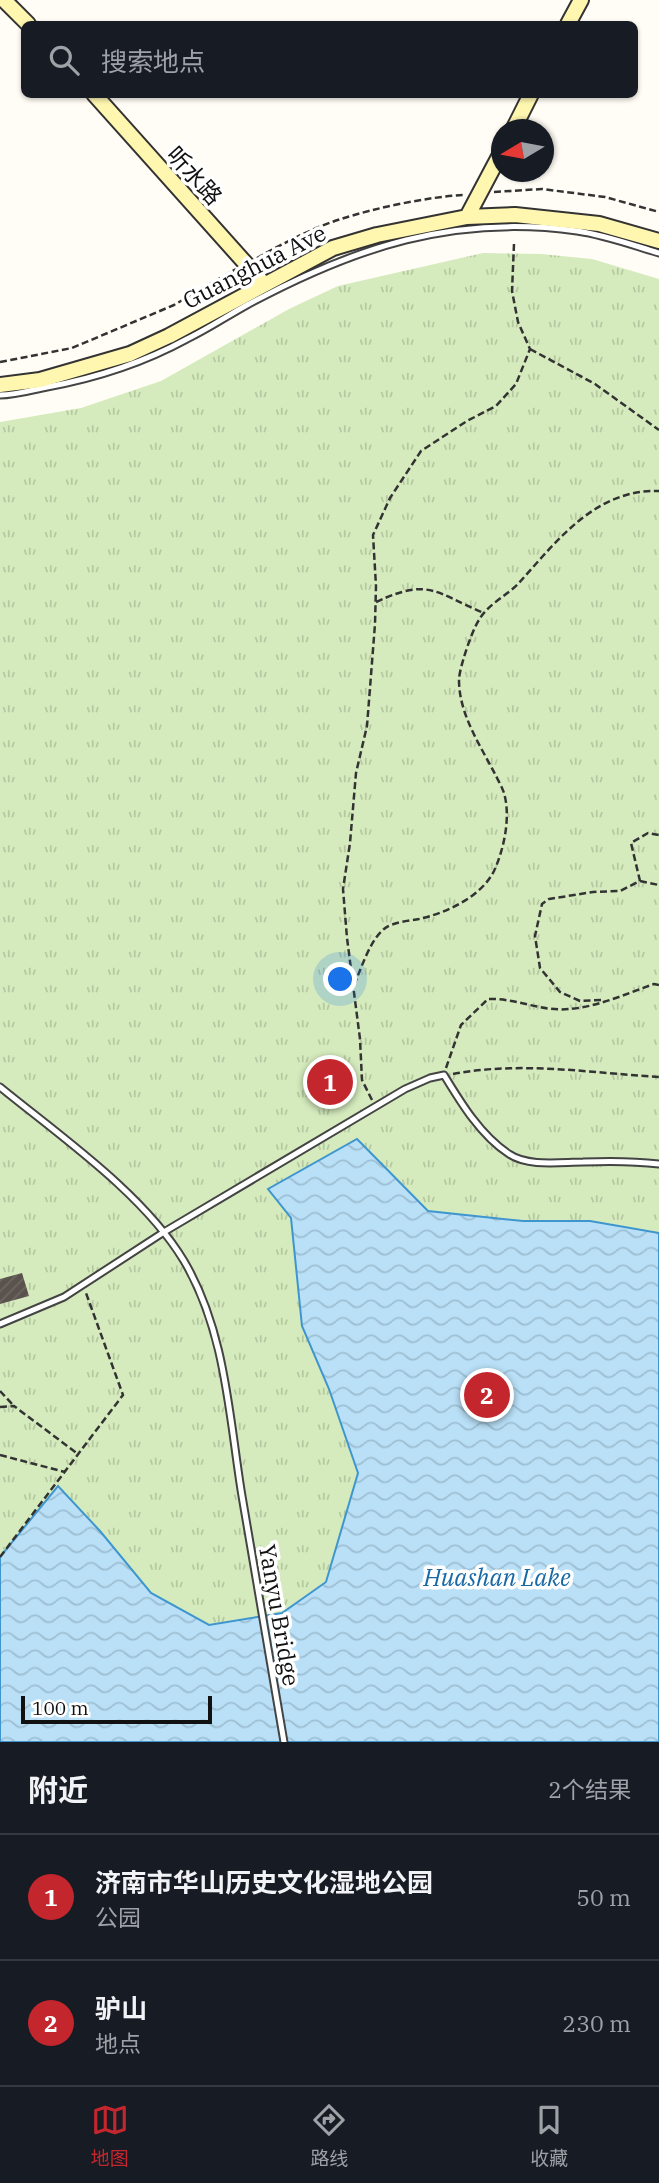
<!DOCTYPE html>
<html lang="zh">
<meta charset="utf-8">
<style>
:root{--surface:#171b24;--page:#242831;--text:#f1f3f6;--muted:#9ea1a6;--line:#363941;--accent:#c4262e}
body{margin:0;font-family:"IBM Plex Serif","Noto Sans SC",serif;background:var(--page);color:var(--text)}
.compass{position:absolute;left:491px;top:119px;width:63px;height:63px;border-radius:50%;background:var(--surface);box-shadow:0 2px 5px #0004;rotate:260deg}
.scale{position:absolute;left:21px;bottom:18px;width:191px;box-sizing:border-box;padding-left:7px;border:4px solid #111;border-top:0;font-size:19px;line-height:24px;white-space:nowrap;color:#111;-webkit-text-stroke:5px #fff;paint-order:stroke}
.you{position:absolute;left:341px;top:980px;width:24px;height:24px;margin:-18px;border:5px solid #fff;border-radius:50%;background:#1a73e8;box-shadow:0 0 0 10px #1a73e833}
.badge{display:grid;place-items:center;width:46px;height:46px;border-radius:50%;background:var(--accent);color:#fff;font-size:23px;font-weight:700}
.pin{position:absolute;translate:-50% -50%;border:4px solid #fff;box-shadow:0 2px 7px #0006}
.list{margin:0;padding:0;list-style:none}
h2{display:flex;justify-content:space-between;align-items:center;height:91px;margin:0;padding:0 28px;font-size:30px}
h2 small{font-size:23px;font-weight:400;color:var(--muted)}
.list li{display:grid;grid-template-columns:46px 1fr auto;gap:21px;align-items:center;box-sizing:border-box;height:126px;padding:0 28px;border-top:2px solid var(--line)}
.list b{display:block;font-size:26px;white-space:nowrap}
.list p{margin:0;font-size:23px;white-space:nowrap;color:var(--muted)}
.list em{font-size:23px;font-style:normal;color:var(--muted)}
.icon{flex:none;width:38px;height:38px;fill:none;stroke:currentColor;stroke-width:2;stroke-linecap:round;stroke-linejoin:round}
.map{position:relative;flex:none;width:659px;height:1742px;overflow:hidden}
.search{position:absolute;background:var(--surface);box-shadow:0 2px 5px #0004;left:21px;right:21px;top:21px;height:77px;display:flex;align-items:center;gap:18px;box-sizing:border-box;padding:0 24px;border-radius:10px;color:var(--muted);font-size:26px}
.sheet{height:343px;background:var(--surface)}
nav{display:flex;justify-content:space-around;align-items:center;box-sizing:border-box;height:98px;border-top:2px solid var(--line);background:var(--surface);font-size:19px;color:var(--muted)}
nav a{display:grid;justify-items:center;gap:4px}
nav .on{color:var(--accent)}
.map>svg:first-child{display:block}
.park{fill:url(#park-tufts)}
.water{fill:url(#water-waves);stroke:#3f96cf;stroke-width:2}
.building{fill:url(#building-hatch)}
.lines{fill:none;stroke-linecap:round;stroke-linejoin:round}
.lane-casing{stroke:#444;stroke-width:9}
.secondary-casing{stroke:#333;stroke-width:18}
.path{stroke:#333;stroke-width:2.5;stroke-dasharray:7 3.5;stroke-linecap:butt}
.lane{stroke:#fff;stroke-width:5}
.secondary{stroke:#fff6b0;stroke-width:14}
.labels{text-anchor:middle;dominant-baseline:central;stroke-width:7;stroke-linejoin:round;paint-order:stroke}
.street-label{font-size:23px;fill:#111;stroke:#fff}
.water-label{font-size:24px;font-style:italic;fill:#1768a6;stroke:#fff}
</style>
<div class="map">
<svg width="659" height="1742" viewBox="0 0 659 1742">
<defs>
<pattern id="park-tufts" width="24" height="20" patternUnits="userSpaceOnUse" patternTransform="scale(1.75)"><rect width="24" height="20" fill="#d5ebbd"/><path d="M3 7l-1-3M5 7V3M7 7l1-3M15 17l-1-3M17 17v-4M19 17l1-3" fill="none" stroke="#b6c8a1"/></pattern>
<pattern id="water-waves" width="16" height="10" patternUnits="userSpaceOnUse" patternTransform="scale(1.75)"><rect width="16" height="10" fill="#b9e0f7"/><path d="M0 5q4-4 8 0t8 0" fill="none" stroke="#9ebfd3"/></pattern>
<pattern id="building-hatch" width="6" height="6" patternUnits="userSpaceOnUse" patternTransform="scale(1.75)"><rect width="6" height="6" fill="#5a524d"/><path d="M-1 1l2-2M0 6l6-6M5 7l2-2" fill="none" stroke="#6d6662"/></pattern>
</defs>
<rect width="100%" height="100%" fill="#fffdf5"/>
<path class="park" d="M 483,253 L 541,254 L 592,259 L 659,279 L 659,1742 L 0,1742 L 0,422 L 81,408 L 161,381 L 289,309 L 338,286 Z"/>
<path class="water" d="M 357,1139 L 428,1211 L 523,1221 L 590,1221 L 659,1233 L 659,1742 L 0,1742 L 0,1557 L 58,1486 L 100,1531 L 151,1593 L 209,1625 L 282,1613 L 326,1582 L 358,1473 L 329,1389 L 302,1326 L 291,1218 L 268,1189 Z"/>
<path class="building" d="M 22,1273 L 29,1296 L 0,1304 L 0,1279 Z"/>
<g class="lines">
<defs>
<path id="lane" d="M 0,395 C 16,395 32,390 47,387 C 96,378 143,363 187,339 C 208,329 227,316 247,305 C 355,247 454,214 577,231 C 605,235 632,245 659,253
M 0,1087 C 60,1136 144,1194 184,1261 C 226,1332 229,1417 242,1496 C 256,1578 270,1660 284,1742
M 0,1324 L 64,1297 L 164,1232 L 405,1089 L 430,1078 L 444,1075 C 461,1103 481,1136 509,1154 C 528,1167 561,1162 583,1162 C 608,1161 634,1161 659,1164"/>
<path id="secondary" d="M 4,0 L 28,24
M 568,24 L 581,0
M 94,94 L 264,284
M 513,130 L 531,94
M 467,217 L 502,151
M 0,385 L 40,380 L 130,354 L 169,336 L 333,248 L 377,235 L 467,217 L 515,215 L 599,224 L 659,241"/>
</defs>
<use href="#lane" class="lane-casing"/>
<use href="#secondary" class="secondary-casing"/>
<path class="path" d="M 494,192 L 542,189 L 605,197 L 659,212
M 257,258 C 284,243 312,228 341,219 C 375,208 427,197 463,195
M 530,349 L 595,384 L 659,430
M 0,362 L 72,348 L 174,305 L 236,269
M 376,602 C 430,577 435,593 484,613
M 640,881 L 659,885
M 354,985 C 361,969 370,940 384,929 C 392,922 409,921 419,919 C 446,913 481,897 494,871 C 504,849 511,817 504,793 C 502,787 498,780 495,774 C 480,745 459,714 459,680 C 459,669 472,630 479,620 C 487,605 506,596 518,584 C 557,541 595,489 659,491
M 601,1000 L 580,1001 L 560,992 L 540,968 L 535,936 L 542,904 L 549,899 L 593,892 L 620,891 L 640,881 L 631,843 L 648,833 L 659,835
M 446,1068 L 461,1025 L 488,999 C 516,998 542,1012 569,1009 C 598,1007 628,993 654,984 L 659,985
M 453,1074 C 521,1061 591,1073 659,1077
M 372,1100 L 362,1080 L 360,1039 L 347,938 L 343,889 L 350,843 L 356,773 L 367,726 L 375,624 L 376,586 L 373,535 L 390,498 L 421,451 L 467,421 L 496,406 L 516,384 L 530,349 L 518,322 L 512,291 L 514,244
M 0,1391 L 14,1406
M 0,1407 L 14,1406 L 78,1454
M 0,1455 L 65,1472
M 0,1557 L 123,1395 L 86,1293"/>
<use href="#lane" class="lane"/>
<use href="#secondary" class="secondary"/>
</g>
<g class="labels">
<g class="street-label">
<text transform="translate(195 175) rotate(48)">听水路</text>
<text transform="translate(254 266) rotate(-27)">Guanghua Ave</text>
<text transform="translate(280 1615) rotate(80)">Yanyu Bridge</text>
</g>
<g class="water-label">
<text x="497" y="1577">Huashan Lake</text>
</g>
</g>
</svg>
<svg class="compass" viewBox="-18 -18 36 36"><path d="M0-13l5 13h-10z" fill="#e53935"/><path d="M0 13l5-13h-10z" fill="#9ea1a6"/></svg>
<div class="scale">100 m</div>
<div class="you"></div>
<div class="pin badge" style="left:330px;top:1082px">1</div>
<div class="pin badge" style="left:487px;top:1395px">2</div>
<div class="search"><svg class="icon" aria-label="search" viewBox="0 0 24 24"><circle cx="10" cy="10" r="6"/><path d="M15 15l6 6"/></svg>搜索地点</div>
</div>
<section class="sheet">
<h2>附近<small>2个结果</small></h2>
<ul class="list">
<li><span class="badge">1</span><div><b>济南市华山历史文化湿地公园</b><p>公园</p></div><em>50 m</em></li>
<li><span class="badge">2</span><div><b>驴山</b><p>地点</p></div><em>230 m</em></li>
</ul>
</section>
<nav>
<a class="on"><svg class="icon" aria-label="map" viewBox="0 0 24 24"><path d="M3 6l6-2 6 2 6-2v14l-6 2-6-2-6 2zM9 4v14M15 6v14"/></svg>地图</a>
<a><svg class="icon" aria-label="directions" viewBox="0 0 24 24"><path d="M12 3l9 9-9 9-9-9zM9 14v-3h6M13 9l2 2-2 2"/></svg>路线</a>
<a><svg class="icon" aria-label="saved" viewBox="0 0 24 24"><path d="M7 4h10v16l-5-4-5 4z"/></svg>收藏</a>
</nav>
